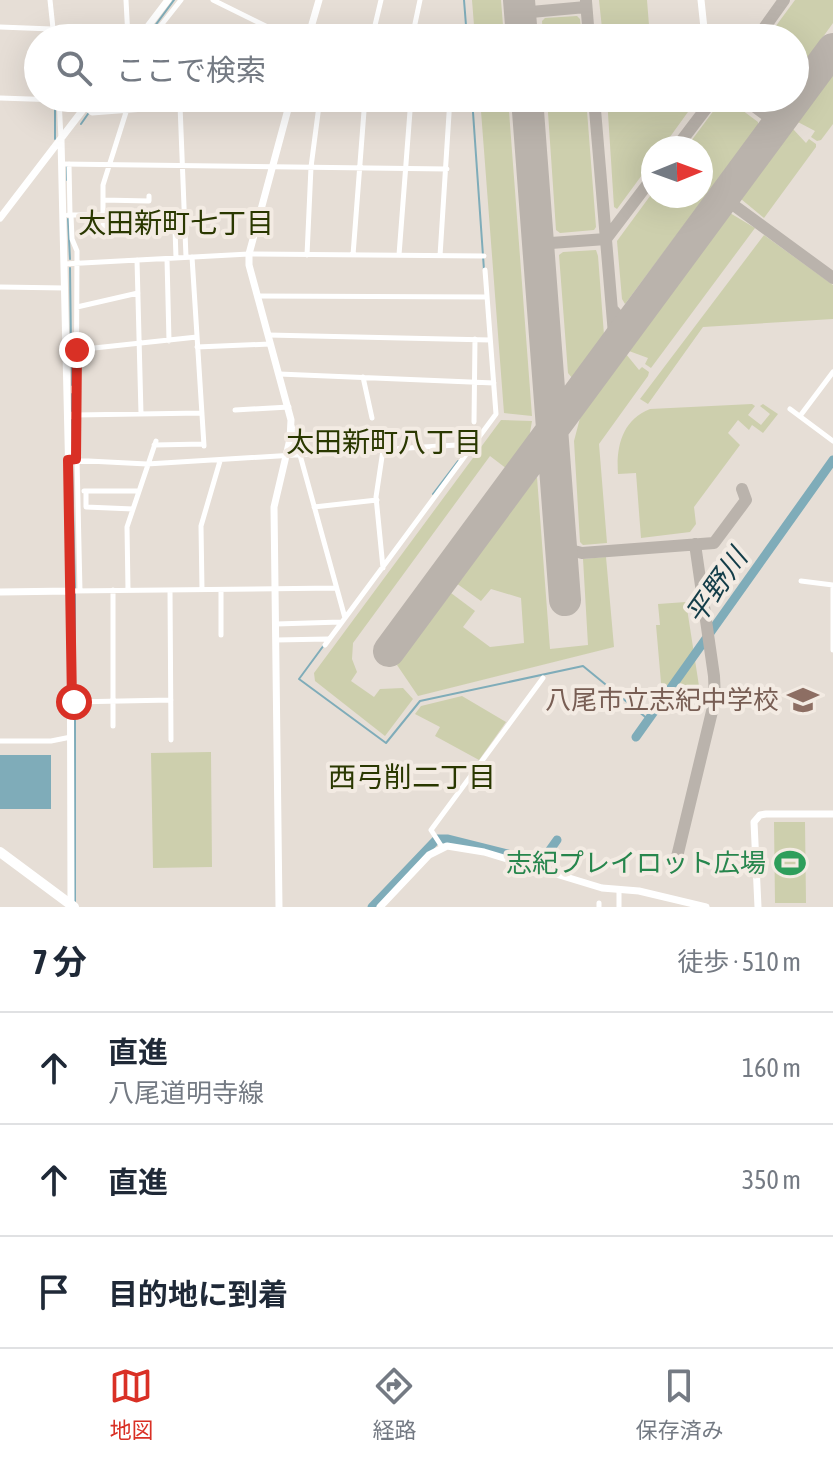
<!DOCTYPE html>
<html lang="ja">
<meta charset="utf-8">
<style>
:root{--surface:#fff;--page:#f6f6f7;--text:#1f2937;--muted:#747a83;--line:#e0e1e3;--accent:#d93025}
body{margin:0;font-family:"Asap Condensed","Noto Sans JP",sans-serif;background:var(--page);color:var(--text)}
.compass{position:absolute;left:641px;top:136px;width:72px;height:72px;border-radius:50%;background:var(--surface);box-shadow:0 8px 32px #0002;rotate:89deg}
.stop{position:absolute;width:24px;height:24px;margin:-18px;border:6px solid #d93025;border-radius:50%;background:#fff}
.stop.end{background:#d93025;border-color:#fff;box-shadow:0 2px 8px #0008}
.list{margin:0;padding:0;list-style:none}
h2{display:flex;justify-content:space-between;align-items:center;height:104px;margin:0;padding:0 32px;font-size:34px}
h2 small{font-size:26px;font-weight:400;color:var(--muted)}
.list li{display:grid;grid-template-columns:52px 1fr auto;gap:24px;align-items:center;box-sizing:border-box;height:112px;padding:0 32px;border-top:2px solid var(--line)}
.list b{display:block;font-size:30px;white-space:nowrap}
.list p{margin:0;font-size:26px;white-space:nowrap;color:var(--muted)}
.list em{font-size:26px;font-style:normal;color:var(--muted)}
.icon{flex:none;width:44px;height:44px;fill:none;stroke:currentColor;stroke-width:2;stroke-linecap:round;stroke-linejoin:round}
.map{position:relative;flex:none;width:833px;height:907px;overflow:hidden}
.search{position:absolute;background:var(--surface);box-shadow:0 8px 32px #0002;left:24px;right:24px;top:24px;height:88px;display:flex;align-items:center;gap:20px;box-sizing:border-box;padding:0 28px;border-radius:44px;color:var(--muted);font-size:30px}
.sheet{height:440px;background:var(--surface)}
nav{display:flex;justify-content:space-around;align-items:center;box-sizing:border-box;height:112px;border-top:2px solid var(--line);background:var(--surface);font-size:22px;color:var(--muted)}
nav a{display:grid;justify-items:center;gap:4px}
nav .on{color:var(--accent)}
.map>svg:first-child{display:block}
.green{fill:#cdcfad}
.water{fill:#7facb9}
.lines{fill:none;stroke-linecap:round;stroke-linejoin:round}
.stream{stroke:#7facb9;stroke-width:2}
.river{stroke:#7facb9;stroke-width:9}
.taxiway{stroke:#bab3ac;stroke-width:12}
.runway{stroke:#bab3ac;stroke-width:32}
.street{stroke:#fff;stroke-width:5}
.secondary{stroke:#fff;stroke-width:7}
.highway{stroke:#fff;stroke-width:10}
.route{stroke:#d93025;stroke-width:10}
.labels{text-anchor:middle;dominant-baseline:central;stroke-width:8;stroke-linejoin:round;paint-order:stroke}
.education-label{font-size:26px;fill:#785e54;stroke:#f3ebe3;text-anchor:end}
.leisure-label{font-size:26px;fill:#27864d;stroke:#f3ebe3;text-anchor:end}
.neighbourhood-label{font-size:28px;fill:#2a3800;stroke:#f3ebe3}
.water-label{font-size:28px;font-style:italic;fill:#133d48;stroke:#f3ebe3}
</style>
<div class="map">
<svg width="833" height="907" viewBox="0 0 833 907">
<rect width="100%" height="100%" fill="#e6ded6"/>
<path class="green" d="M 472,0 L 501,0 L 504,38 L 475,38 Z
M 599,0 L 647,0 L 650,38 L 603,38 Z
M 795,0 L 833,0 L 833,23 L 795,76 L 795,38 L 767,38 Z
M 577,16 L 580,19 L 582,38 L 543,38 L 542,21 L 545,18 Z
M 833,71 L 833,124 L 821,140 L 817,141 L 811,137 L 815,131 L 796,121 Z
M 480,98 L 508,98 L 532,416 L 504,413 Z
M 547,98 L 586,98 L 596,227 L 594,230 L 560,233 L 556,230 Z
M 607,98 L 698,98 L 662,148 L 653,148 L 653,160 L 617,209 L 614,207 Z
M 723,98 L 726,98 L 758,122 L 758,126 L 625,304 L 622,299 L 617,241 L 653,192 L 653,196 L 701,196 L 701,148 L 686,148 Z
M 793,129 L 806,143 L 809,139 L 816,144 L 816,147 L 764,218 L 741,199 Z
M 730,213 L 755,228 L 651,368 L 645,364 L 648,358 L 629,351 Z
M 764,235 L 833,285 L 833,319 L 703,327 L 648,404 L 640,399 Z
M 596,250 L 598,256 L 604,335 L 572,378 L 568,373 L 559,255 L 563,252 Z
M 626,354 L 639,370 L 642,367 L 649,372 L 648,376 L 599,444 L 607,543 L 583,545 L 580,542 L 574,441 L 580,418 Z
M 752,404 L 755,406 L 748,415 L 761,425 L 770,414 L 760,406 L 763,404 L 778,414 L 763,433 L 752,425 L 749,430 L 738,420 L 728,433 L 740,445 L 694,507 L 696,524 L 690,532 L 641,538 L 636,473 L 618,474 C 616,447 622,420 650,409 Z
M 501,420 L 532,421 L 529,438 L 507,469 L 490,456 L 353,643 L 352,659 L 357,672 L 351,681 L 374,697 L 380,689 L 403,688 L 413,699 L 385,736 L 315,681 L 314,673 Z
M 537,477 L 550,649 L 588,645 L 583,559 L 606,557 L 614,647 L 418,696 L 397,665 L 451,593 L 475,611 L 463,627 L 490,647 L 524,643 L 521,598 L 491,589 L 481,601 L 456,583 Z
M 686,602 L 699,686 L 690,698 L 673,701 L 662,694 L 656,625 L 660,625 L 658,604 Z
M 462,696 L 506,722 L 479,760 L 435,736 L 440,727 L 415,714 L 421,706 Z
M 211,752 L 212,867 L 153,868 L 151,753 Z
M 774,822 L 805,822 L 806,903 L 775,903 Z"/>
<path class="water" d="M 0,755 L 51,755 L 51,809 L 0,809 Z"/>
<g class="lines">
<path class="stream" d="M 464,0 L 467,38
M 146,38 L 174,0
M 472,98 L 484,270
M 81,124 L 99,98
M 55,139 L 55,100
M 67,167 L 67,180
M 68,219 L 70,259
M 70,268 L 71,347
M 72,355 L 72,385
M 72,394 L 72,411
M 72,420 L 72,455
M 72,465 L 75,588
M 433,494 L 458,461
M 75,594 L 75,901
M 324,645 L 299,679 L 386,743 L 420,701 L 583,666 L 649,720"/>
<path class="river" d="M 636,737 L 833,460
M 372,907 L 437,839 L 448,839 L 535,861 L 542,861 L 557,840"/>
<path class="taxiway" d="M 586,1 L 589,38
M 520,13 L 586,7
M 757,38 L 784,0
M 594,98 L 615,346
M 743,98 L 778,124
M 676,148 L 714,98
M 724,198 L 833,278
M 537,244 L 606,239 L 653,177
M 612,309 L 620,318 L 638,316
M 561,540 L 570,550 L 582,553 L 714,543 L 746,500 L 742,489
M 676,861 L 715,699 L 714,676 L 695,544"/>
<path class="runway" d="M 519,0 L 522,38
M 527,98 L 565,600
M 389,651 L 833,49"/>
<path class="street" d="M 50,0 L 54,38
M 126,0 L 128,38
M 213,0 L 290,38
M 0,27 L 52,29
M 151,38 L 181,0
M 260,38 L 270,29
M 372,38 L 381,0
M 412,38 L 420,0
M 0,98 L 59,100
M 59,98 L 61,139
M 180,105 L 186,257
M 85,108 L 92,113 L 287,98
M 127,109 L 103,185 L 103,229 L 175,228 L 176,258
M 94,112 L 104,98
M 62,164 L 447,169
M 69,164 L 70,215
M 103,200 L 149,201 L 149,196
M 68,215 L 103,215
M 71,215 L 72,239 L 77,251 L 76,459
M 307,255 L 311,167 L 320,98
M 353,255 L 365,98
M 399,255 L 411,98
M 440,256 L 450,98
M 192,257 L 204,446
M 167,259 L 169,341
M 137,260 L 141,414
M 64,264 L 249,254 L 484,256
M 0,287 L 65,288
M 257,296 L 487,297
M 77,307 L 138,293
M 268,335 L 490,340
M 197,347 L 270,344
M 66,351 L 197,337
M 279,374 L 494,383
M 363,377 L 372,418
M 790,409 L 833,441
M 235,410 L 289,407
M 75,415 L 202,413
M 800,416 L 833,372
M 474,422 L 475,339
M 292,426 L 345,618
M 154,445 L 204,444
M 383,450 L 376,497 L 383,568
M 77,459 L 80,591
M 69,460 L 147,464 L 473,444
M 84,491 L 139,491
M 86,491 L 86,507 L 133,509
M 314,507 L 377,500
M 801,581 L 833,585
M 833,585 L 833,650
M 113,590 L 113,726
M 128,590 L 127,527 L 156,441
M 170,590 L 171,740
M 202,590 L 201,526 L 220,461
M 221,590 L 221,635
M 71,591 L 336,588
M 276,624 L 341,622
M 276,640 L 328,639
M 325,645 L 496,414 L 485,270
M 72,702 L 171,700
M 0,741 L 51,741 L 71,737
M 442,847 L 431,830 L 543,678
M 619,890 L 619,907
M 599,903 L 599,907"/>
<path class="secondary" d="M 701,0 L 705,38
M 139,38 L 168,0
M 308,38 L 319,0
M 61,140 L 70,524 L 71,905
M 0,218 L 92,98
M 0,592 L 71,591
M 279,907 L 274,507 L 290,439 L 291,420 L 249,265 L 249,254 L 291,98
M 380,907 L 429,855 L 447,846 L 484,852 L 602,888 L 639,891 L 706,907
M 758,907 L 754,822 L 760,815 L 766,814 L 833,814"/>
<path class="highway" d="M 0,852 L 74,907"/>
</g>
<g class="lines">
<path class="route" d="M 74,702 L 72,702 L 68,460 L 76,459 L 77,350"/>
</g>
<defs>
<symbol id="school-bare" viewBox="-9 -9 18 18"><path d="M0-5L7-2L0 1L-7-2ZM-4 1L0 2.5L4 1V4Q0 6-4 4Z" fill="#8d6e63" stroke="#f3ebe3" stroke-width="2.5" paint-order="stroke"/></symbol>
<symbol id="stadium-bare" viewBox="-9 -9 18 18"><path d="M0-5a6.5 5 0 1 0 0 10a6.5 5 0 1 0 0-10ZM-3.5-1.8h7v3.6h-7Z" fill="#2e9e5b" stroke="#f3ebe3" stroke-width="2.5" paint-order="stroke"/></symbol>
</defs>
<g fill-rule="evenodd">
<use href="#school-bare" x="781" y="678" width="44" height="44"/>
<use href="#stadium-bare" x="768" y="841" width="44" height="44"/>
</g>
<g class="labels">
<g class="education-label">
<text x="779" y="700">八尾市立志紀中学校</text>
</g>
<g class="leisure-label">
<text x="766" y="863">志紀プレイロット広場</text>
</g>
<g class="neighbourhood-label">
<text x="176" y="223">太田新町七丁目</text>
<text x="384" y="442">太田新町八丁目</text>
<text x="412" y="777">西弓削二丁目</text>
</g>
<g class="water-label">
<text transform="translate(716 586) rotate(-55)">平野川</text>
</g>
</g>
</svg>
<svg class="compass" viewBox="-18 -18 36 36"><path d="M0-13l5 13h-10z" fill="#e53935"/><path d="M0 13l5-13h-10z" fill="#747a83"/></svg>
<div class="stop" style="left:74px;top:702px"></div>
<div class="stop end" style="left:77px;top:350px"></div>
<div class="search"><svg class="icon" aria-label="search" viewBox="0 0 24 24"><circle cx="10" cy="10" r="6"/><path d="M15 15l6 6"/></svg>ここで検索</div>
</div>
<section class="sheet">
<h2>7 分<small>徒歩 · 510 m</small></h2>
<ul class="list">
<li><svg class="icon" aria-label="ahead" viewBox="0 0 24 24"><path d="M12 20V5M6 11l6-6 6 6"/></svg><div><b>直進</b><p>八尾道明寺線</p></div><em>160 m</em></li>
<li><svg class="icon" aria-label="ahead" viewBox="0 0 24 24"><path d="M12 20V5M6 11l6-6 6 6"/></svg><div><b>直進</b></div><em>350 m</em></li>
<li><svg class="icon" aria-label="arrive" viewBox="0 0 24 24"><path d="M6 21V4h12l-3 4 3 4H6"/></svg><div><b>目的地に到着</b></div></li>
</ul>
</section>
<nav>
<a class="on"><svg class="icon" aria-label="map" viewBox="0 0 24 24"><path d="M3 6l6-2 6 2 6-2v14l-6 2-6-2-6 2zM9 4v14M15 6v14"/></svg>地図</a>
<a><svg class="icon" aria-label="directions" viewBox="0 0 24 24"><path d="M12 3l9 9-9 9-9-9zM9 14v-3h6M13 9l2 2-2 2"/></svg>経路</a>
<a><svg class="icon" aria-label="saved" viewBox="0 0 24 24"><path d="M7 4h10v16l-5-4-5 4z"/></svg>保存済み</a>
</nav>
